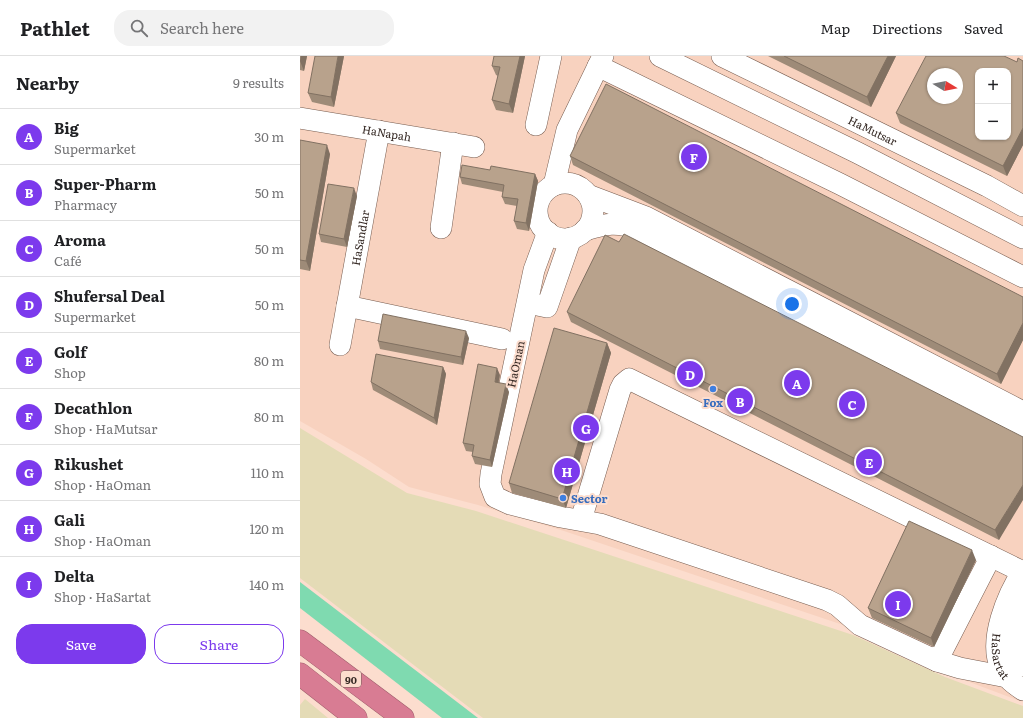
<!DOCTYPE html>
<meta charset="utf-8">
<style>
:root{--surface:#fff;--page:#f2f2f2;--text:#202124;--muted:#757577;--line:#e0e0e0;--accent:#7c3aed}
body{margin:0;font-family:Literata,serif;background:var(--page);color:var(--text)}
.controls{position:absolute;right:12px;top:12px;display:grid;overflow:hidden;border-radius:8px;box-shadow:0 1px 3px #0004}
.controls button{width:36px;height:36px;display:grid;place-items:center;padding:0;border:0;border-bottom:1px solid var(--line);background:var(--surface);color:var(--text);font:20px sans-serif}
.compass{position:absolute;left:627px;top:12px;width:36px;height:36px;border-radius:50%;background:var(--surface);box-shadow:0 1px 3px #0004;rotate:100deg}
.you{position:absolute;left:492px;top:248px;width:14px;height:14px;margin:-10px;border:3px solid #fff;border-radius:50%;background:#1a73e8;box-shadow:0 0 0 6px #1a73e833}
.badge{display:grid;place-items:center;width:26px;height:26px;border-radius:50%;background:var(--accent);color:#fff;font-size:13px;font-weight:700}
.pin{position:absolute;translate:-50% -50%;border:2px solid #fff;box-shadow:0 1px 4px #0006}
.list{margin:0;padding:0;list-style:none}
h2{display:flex;justify-content:space-between;align-items:center;height:52px;margin:0;padding:0 16px;font-size:17px}
h2 small{font-size:13px;font-weight:400;color:var(--muted)}
.list li{display:grid;grid-template-columns:26px 1fr auto;gap:12px;align-items:center;box-sizing:border-box;height:56px;padding:0 16px;border-top:1px solid var(--line)}
.list b{display:block;font-size:15px;white-space:nowrap}
.list p{margin:0;font-size:13px;white-space:nowrap;color:var(--muted)}
.list em{font-size:13px;font-style:normal;color:var(--muted)}
.actions{display:flex;gap:8px;padding:12px 16px}
.actions a{flex:1;padding:9px 0;border:1px solid var(--accent);border-radius:16px;text-align:center;font-size:14px;color:var(--accent)}
.actions .main{background:var(--accent);color:#fff}
.icon{flex:none;width:22px;height:22px;fill:none;stroke:currentColor;stroke-width:2;stroke-linecap:round;stroke-linejoin:round}
.map{position:relative;flex:none;width:723px;height:662px;overflow:hidden}
header{display:flex;align-items:center;gap:24px;box-sizing:border-box;height:56px;padding:0 20px;background:var(--surface);border-bottom:1px solid var(--line)}
header strong{font-size:19px}
nav{display:flex;gap:22px;margin-inline-start:auto;font-size:14px}
.search{width:280px;height:36px;background:var(--page);display:flex;align-items:center;gap:10px;box-sizing:border-box;padding:0 14px;border-radius:16px;color:var(--muted);font-size:15px}
main{display:flex}
aside{flex:1;background:var(--surface)}
.map>svg:first-child{display:block}
.built{fill:#f8d2bf;fill-rule:evenodd}
.green{fill:#7fdab0}
.sand{fill:#e4dbb6}
.lines{fill:none;stroke-linecap:round;stroke-linejoin:round}
.minor-casing{stroke:#775c4f;stroke-width:22}
.highway-casing{stroke:#9f5f6c;stroke-width:23}
.minor{stroke:#fff;stroke-width:21}
.highway{stroke:#d87c93;stroke-width:22}
.wall{fill:#9e8b78}
.shaded-wall{fill:#817162}
.building{fill:#b8a28c;stroke:#817162;fill-rule:evenodd}
.shop-dot{fill:#3f7fe0;stroke:#fcddce;stroke-width:1.5}
.labels{text-anchor:middle;dominant-baseline:central;stroke-width:4;stroke-linejoin:round;paint-order:stroke}
.shield{fill:#fcddce;stroke:#705e56;stroke-width:1}
.shield-label{font-size:10px;font-weight:bold;fill:#342823}
.street-label{font-size:11px;fill:#342823;stroke:#fcddce}
.shop-label{font-size:11px;font-weight:bold;fill:#366cbe;stroke:#fcddce}
</style>
<header>
<strong>Pathlet</strong>
<div class="search"><svg class="icon" aria-label="search" viewBox="0 0 24 24"><circle cx="10" cy="10" r="6"/><path d="M15 15l6 6"/></svg>Search here</div>
<nav><a>Map</a><a>Directions</a><a>Saved</a></nav>
</header>
<main>
<aside>
<h2>Nearby<small>9 results</small></h2>
<ul class="list">
<li><span class="badge">A</span><div><b>Big</b><p>Supermarket</p></div><em>30 m</em></li>
<li><span class="badge">B</span><div><b>Super-Pharm</b><p>Pharmacy</p></div><em>50 m</em></li>
<li><span class="badge">C</span><div><b>Aroma</b><p>Café</p></div><em>50 m</em></li>
<li><span class="badge">D</span><div><b>Shufersal Deal</b><p>Supermarket</p></div><em>50 m</em></li>
<li><span class="badge">E</span><div><b>Golf</b><p>Shop</p></div><em>80 m</em></li>
<li><span class="badge">F</span><div><b>Decathlon</b><p>Shop · HaMutsar</p></div><em>80 m</em></li>
<li><span class="badge">G</span><div><b>Rikushet</b><p>Shop · HaOman</p></div><em>110 m</em></li>
<li><span class="badge">H</span><div><b>Gali</b><p>Shop · HaOman</p></div><em>120 m</em></li>
<li><span class="badge">I</span><div><b>Delta</b><p>Shop · HaSartat</p></div><em>140 m</em></li>
</ul>
<div class="actions"><a class="main">Save</a><a>Share</a></div>
</aside>
<div class="map">
<svg width="723" height="662" viewBox="0 0 723 662">
<rect width="100%" height="100%" fill="#fcddce"/>
<path class="built" d="M 0,0 L 723,0 L 723,646 L 648,618 L 561,575 L 264,475 L 178,449 L 109,431 L 66,403 L 0,365 ZM 678,15 L 708,15 L 708,81 L 678,81 ZM 633,18 L 657,18 L 657,42 L 633,42 Z"/>
<path class="green" d="M 0,526 L 178,662 L 142,662 L 0,552 Z"/>
<path class="sand" d="M 0,372 L 107,437 L 176,455 L 553,579 L 645,621 L 723,650 L 723,662 L 183,662 L 0,522 Z
M 5,643 L 28,662 L 0,662 L 0,649 Z"/>
<g class="lines">
<defs>
<g id="minor">
<path d="M 360,0 L 558,97 L 723,182"/>
<path id="s1" d="M 422,0 L 687,130 L 723,150"/>
<path d="M 298,10 L 540,128 L 723,221"/>
<path id="s2" d="M 0,62 L 174,91"/>
<path d="M 236,69 L 251,0"/>
<circle cx="265" cy="155" r="28"/>
<path d="M 254,129 L 267,74 L 303,0"/>
<path d="M 288,139 L 346,161 L 723,356"/>
<path d="M 141,172 L 153,87"/>
<path d="M 285,174 C 306,168 316,165 337,173 L 723,373"/>
<path d="M 248,176 L 234,214 L 191,418 L 190,428 L 195,441 L 210,448 L 261,461 L 300,468 L 527,544 L 537,549 L 560,569 L 637,605 L 660,612 L 707,621"/>
<path d="M 228,247 L 247,251 L 271,182"/>
<path d="M 47,250 L 202,283"/>
<path id="s3" d="M 40,289 L 79,75"/>
<path d="M 281,464 L 320,334 L 323,328 L 329,323 L 723,516"/>
<path id="s4" d="M 723,515 C 707,539 688,585 701,612 C 706,622 714,628 723,634"/>
<path d="M 723,540 C 718,562 705,591 723,610"/>
<path d="M 637,605 L 691,500"/>
</g>
<path id="highway" d="M 0,585 L 103,662
M 0,618 L 56,662"/>
</defs>
<use href="#minor" class="minor-casing"/>
<use href="#highway" class="highway-casing"/>
<use href="#minor" class="minor"/>
<use href="#highway" class="highway"/>
</g>
<path class="wall" d="M 0,0 L 7,0 L 4,15 L 0,14 Z
M 44,0 L 34,51 L 12,46 L 8,37 Z
M 225,0 L 213,57 L 196,54 L 192,44 L 198,20 L 196,19 L 192,10 Z
M 468,0 L 596,0 L 571,51 Z
M 723,5 L 723,89 L 707,120 L 600,67 L 596,57 L 717,6 Z
M 0,84 L 30,98 L 10,215 L 0,213 Z
M 270,100 L 723,241 L 723,284 L 701,328 L 273,109 Z
M 190,114 L 235,118 L 238,125 L 229,175 L 217,173 L 214,165 L 217,150 L 205,148 L 202,141 L 203,136 L 162,128 L 160,121 Z
M 57,140 L 47,191 L 21,186 L 19,178 Z
M 267,256 L 723,381 L 699,484 L 271,266 Z
M 169,282 L 163,309 L 80,293 L 78,285 Z
M 307,287 L 311,297 L 266,452 L 212,437 L 209,427 Z
M 143,311 L 146,318 L 137,369 L 73,334 L 71,326 Z
M 200,319 L 199,327 L 209,336 L 192,411 L 175,408 L 172,400 L 173,396 L 166,395 L 163,387 Z
M 676,504 L 634,591 L 572,562 L 568,552 Z"/>
<path class="shaded-wall" d="M 1,0 L 7,0 L 4,15 L 0,5 Z
M 38,0 L 44,0 L 34,51 L 31,41 Z
M 220,0 L 225,0 L 213,57 L 209,48 Z
M 588,0 L 596,0 L 571,51 L 567,41 Z
M 723,72 L 723,89 L 707,120 L 703,110 Z
M 27,89 L 30,98 L 10,215 L 6,205 Z
M 235,118 L 238,125 L 229,175 L 226,167 Z
M 54,132 L 57,140 L 47,191 L 44,183 Z
M 723,267 L 723,284 L 701,328 L 697,318 Z
M 166,275 L 169,282 L 163,309 L 161,301 Z
M 307,287 L 311,297 L 266,452 L 262,443 Z
M 143,311 L 146,318 L 137,369 L 134,362 Z
M 197,312 L 200,319 L 197,333 L 195,326 Z
M 206,328 L 209,336 L 192,411 L 190,404 Z
M 723,429 L 723,444 L 699,484 L 695,474 Z
M 672,494 L 676,504 L 634,591 L 631,582 Z"/>
<path class="building" d="M 15,0 L 38,0 L 31,41 L 8,37 Z
M 194,0 L 220,0 L 209,48 L 192,44 L 200,11 L 192,10 Z
M 484,0 L 588,0 L 567,41 Z
M 626,0 L 704,0 L 717,6 L 718,2 L 723,5 L 723,72 L 703,110 L 596,57 ZM 678,15 L 708,15 L 708,81 L 678,81 ZM 633,18 L 657,18 L 657,42 L 633,42 Z
M 306,28 L 723,241 L 723,267 L 697,318 L 270,100 Z
M 0,84 L 27,89 L 6,205 L 0,204 Z
M 162,109 L 190,114 L 191,110 L 235,118 L 226,167 L 214,165 L 218,143 L 202,141 L 204,129 L 160,121 Z
M 28,128 L 54,132 L 44,183 L 19,178 Z
M 324,178 L 723,381 L 723,429 L 695,474 L 267,256 L 305,179 L 319,186 Z
M 83,258 L 166,275 L 161,301 L 78,285 Z
M 254,272 L 307,287 L 262,443 L 209,427 Z
M 76,298 L 143,311 L 134,362 L 71,326 Z
M 178,308 L 197,312 L 195,326 L 206,328 L 190,404 L 172,400 L 174,389 L 163,387 Z
M 609,465 L 672,494 L 631,582 L 568,552 Z"/>
<g class="shop-dot">
<circle cx="413" cy="333" r="4"/>
<circle cx="263" cy="442" r="4"/>
</g>
<g class="labels">
<rect class="shield" x="41" y="615" width="20" height="16" rx="3"/>
<g class="shield-label">
<text x="51" y="623">90</text>
</g>
<g class="street-label">
<text stroke="none"><textPath href="#s1" startOffset="168">HaMutsar</textPath></text>
<text stroke="none"><textPath href="#s2" startOffset="88">HaNapah</textPath></text>
<text stroke="none"><textPath href="#s3" startOffset="109">HaSandlar</textPath></text>
<text transform="translate(215 308) rotate(-78)">HaOman</text>
<text stroke="none"><textPath href="#s4" startOffset="91">HaSartat</textPath></text>
</g>
<g class="shop-label">
<text x="413" y="346">Fox</text>
<text x="271" y="442" text-anchor="start">Sector</text>
</g>
</g>
</svg>
<div class="controls">
<button>+</button>
<button>−</button>
</div>
<svg class="compass" viewBox="-18 -18 36 36"><path d="M0-13l5 13h-10z" fill="#e53935"/><path d="M0 13l5-13h-10z" fill="#757577"/></svg>
<div class="you"></div>
<div class="pin badge" style="left:497px;top:327px">A</div>
<div class="pin badge" style="left:440px;top:345px">B</div>
<div class="pin badge" style="left:552px;top:348px">C</div>
<div class="pin badge" style="left:390px;top:318px">D</div>
<div class="pin badge" style="left:569px;top:406px">E</div>
<div class="pin badge" style="left:394px;top:101px">F</div>
<div class="pin badge" style="left:286px;top:372px">G</div>
<div class="pin badge" style="left:267px;top:415px">H</div>
<div class="pin badge" style="left:598px;top:548px">I</div>
</div>
</main>
